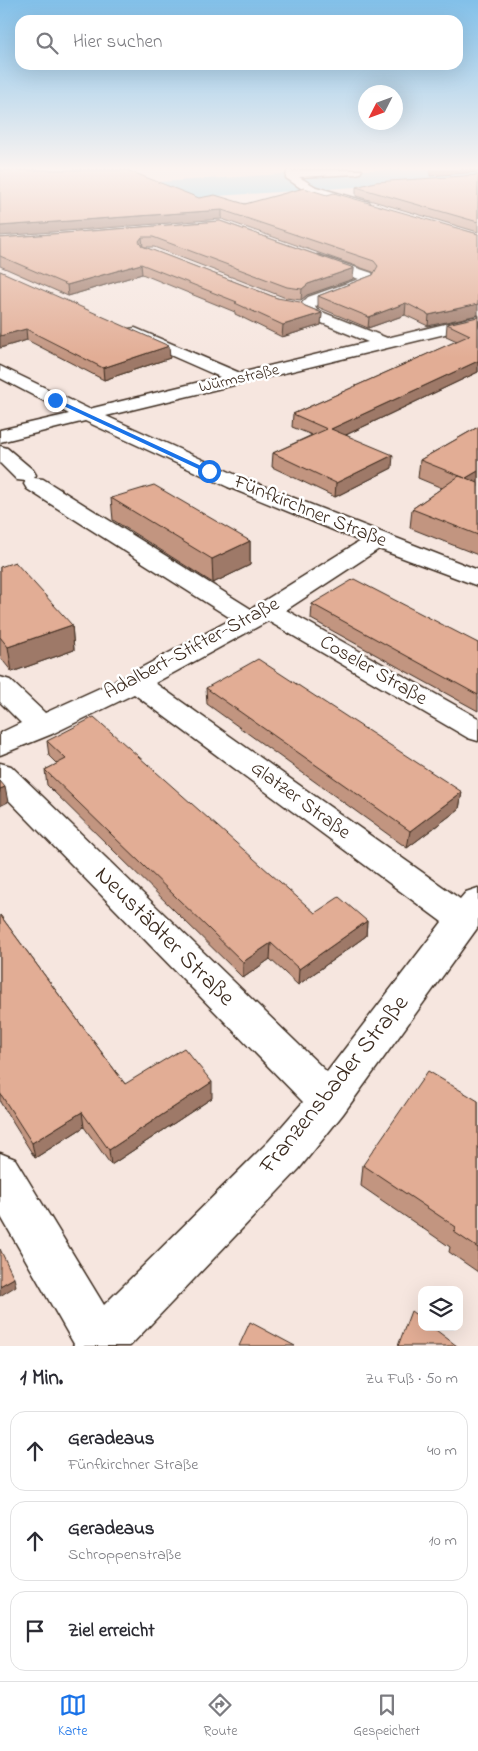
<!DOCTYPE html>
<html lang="de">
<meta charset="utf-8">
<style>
:root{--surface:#fff;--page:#f7f7f7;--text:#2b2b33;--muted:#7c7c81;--line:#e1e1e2;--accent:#1a73e8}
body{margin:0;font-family:"Indie Flower",sans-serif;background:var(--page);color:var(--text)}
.controls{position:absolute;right:15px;bottom:15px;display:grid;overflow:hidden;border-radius:10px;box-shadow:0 5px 20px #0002}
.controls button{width:45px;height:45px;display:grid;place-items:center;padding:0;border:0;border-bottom:1px solid var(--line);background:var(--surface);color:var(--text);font:25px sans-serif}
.compass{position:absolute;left:358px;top:85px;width:45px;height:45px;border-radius:50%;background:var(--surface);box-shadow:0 5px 20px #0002;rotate:228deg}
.stop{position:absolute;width:15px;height:15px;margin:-11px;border:4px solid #1a73e8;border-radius:50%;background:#fff}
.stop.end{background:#1a73e8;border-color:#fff;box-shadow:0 1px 5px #0008}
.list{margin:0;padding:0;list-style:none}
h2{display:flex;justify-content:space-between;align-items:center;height:65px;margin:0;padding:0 20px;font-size:21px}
h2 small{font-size:16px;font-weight:400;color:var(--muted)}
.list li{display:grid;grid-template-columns:32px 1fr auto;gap:15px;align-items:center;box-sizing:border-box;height:80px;margin:0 10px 10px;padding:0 10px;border:1px solid var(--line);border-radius:15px}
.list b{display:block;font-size:19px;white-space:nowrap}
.list p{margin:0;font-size:16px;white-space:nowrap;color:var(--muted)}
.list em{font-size:16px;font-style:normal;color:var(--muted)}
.icon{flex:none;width:28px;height:28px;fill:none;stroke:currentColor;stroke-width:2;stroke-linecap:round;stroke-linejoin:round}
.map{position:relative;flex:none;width:478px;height:1346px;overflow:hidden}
.search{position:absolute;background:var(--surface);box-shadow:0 5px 20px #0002;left:15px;right:15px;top:15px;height:55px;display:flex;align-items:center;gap:12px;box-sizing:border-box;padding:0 18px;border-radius:15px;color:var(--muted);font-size:19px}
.sheet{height:335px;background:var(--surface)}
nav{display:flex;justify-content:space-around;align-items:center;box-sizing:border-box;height:70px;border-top:1px solid var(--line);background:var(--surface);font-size:14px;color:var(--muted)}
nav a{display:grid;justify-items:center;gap:2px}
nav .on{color:var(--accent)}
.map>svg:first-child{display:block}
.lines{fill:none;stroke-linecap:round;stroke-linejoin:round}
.river{fill:#89d3ea;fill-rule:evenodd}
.minor-casing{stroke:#3b2a1e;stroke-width:3}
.minor{fill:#fff;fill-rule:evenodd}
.wall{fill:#c29580;stroke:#3b2a1e}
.shaded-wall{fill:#9e7968;stroke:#3b2a1e}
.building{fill:#e2ad95;stroke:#3b2a1e}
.route{fill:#1a73e8}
.labels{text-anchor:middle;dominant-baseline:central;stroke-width:5;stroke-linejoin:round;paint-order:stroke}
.far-street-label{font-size:16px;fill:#3b2a1e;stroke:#fff}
.street-label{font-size:20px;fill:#3b2a1e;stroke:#fff}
.near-street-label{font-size:24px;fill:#3b2a1e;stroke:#fff}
</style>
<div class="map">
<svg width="478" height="1346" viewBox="0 0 478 1346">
<rect width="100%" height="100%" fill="#f6e6df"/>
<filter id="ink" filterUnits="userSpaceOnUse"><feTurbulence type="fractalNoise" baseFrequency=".02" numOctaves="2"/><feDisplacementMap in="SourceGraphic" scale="10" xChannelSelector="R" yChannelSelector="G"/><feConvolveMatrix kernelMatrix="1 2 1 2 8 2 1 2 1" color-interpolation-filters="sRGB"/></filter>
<g filter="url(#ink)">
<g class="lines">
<path class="river" d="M 348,170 L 478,170 L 478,179 L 0,210 L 0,192 Z"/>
<defs>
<path id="minor" d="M 304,170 L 362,170 L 360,173 L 356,174 L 299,177 L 316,187 L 369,202 L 371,205 L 364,209 L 308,193 L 286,178 L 287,171 Z
M 318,255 L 372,273 L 375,281 L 372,284 L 320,303 L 315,307 L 317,310 L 387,338 L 478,316 L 478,326 L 106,416 L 243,478 L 478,570 L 478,586 L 379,549 L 286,610 L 478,718 L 478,741 L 468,738 L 268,621 L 155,683 L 460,899 L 466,892 L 478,888 L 478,927 L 343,1114 L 299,1169 L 130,1346 L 73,1346 L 74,1344 L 0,1215 L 0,1153 L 15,1159 L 104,1305 L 269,1141 L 303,1102 L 0,791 L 0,763 L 11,766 L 327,1072 L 442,922 L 134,694 L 52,734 L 0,755 L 0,733 L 21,723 L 0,702 L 0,677 L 10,680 L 45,713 L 126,676 L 232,619 L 27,489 L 24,484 L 26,481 L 17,480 L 0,463 L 0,446 L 7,448 L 33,470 L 36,475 L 34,478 L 43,479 L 251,609 L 360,541 L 228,487 L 85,421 L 0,442 L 0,430 L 69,414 L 0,378 L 0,366 L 89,409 L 220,377 L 129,337 L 126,333 L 129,329 L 135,328 L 240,373 L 368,342 L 305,316 L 298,307 L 308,297 L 359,279 L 313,262 L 311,259 L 313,256 Z"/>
</defs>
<use href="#minor" class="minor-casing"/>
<use href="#minor" class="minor"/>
</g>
<path class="wall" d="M 478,175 L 478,232 L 356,196 L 356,187 Z
M 327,195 L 478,234 L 428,326 L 405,315 L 368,328 L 318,307 L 318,296 L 373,275 L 374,273 L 373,272 L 222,219 L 199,198 L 245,204 Z
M 220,221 L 354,268 L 353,279 L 307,295 L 301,300 L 286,298 L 154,247 L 144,247 L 277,298 L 305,306 L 322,313 L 321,325 L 282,337 L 235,314 L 235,312 L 142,274 L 68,296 L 0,266 L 0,238 Z
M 0,271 L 170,358 L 104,380 L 27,340 L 0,348 Z
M 478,317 L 478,372 L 346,435 L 392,468 L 335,497 L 272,467 L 273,453 L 312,435 L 292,427 L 293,414 L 457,341 L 446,336 L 447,324 Z
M 478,427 L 478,555 L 410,528 L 412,509 L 442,488 L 418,478 L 420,460 Z
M 111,498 L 250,541 L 250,565 L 213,583 L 113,520 Z
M 0,567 L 72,625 L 74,650 L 12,672 L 0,657 Z
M 312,604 L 478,643 L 478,711 L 311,619 Z
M 206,688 L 462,792 L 459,809 L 407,848 L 207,704 Z
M 47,741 L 315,913 L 367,921 L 366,936 L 298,985 L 270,959 L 243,978 L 47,785 L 45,770 L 57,764 L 49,756 Z
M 0,915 L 125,1084 L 212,1098 L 111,1165 L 84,1127 L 35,1158 L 0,1102 Z
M 478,1101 L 478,1272 L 449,1252 L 450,1247 L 361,1186 L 363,1165 Z"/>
<path class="shaded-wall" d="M 430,170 L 478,170 L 478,172 L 430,176 Z
M 222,210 L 222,219 L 0,236 L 0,226 Z
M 142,237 L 143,247 L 139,251 L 139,241 Z
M 141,264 L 142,274 L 68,296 L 67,285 Z
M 354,268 L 353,279 L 307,295 L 301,300 L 302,289 L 308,284 Z
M 406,303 L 405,315 L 368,328 L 369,317 Z
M 478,304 L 478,315 L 428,326 L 429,315 Z
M 322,313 L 321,325 L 282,337 L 283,325 Z
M 26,329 L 27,340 L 0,348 L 0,336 Z
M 169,346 L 170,358 L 104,380 L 103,368 Z
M 478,361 L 478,372 L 331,442 L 331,429 Z
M 393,455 L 392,468 L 335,497 L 336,483 Z
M 478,471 L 478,487 L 466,478 Z
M 250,541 L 250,565 L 213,583 L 212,559 Z
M 72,625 L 74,650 L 12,672 L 8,647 Z
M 5,787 L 8,802 L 0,806 L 0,789 Z
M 462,792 L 459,809 L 407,848 L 410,831 Z
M 367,921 L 366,936 L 298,985 L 299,969 Z
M 271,943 L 270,959 L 243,978 L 243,962 Z
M 212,1082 L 212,1098 L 111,1165 L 109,1150 Z
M 82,1112 L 84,1127 L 35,1158 L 32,1143 Z
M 14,1278 L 16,1286 L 0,1296 L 0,1286 Z"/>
<path class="building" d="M 0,170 L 127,170 L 199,198 L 215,195 L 245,204 L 304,188 L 327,195 L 334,193 L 478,234 L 478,304 L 429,315 L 406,303 L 369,317 L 318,296 L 373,275 L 378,266 L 374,261 L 222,210 L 0,226 Z
M 478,175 L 478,222 L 356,187 L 375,182 Z
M 220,221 L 354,268 L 308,284 L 302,289 L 287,287 L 153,237 L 142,237 L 139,241 L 142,246 L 277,298 L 300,302 L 305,306 L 322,313 L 283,325 L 235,303 L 237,302 L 141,264 L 67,285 L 0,256 L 0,238 Z
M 0,271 L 169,346 L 103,368 L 26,329 L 0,336 Z
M 478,317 L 478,361 L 331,429 L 393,455 L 336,483 L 273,453 L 327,429 L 293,414 L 470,335 L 447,324 Z
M 478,427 L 478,471 L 466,478 L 478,483 L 478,535 L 412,509 L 459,476 L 465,478 L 420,460 Z
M 154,485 L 250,541 L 212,559 L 111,498 Z
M 15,562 L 72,625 L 8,647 L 0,637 L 0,567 Z
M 354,579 L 478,643 L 478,695 L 312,604 Z
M 258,659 L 462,792 L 410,831 L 206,688 Z
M 94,717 L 315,913 L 339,897 L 367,921 L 299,969 L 271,943 L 243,962 L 45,770 L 66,759 L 47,741 Z
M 0,781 L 5,787 L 0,789 Z
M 0,915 L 125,1084 L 184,1048 L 212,1082 L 109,1150 L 82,1112 L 32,1143 L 0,1093 Z
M 428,1071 L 478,1101 L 478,1248 L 454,1232 L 456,1227 L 363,1165 Z
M 0,1249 L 14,1278 L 0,1286 Z
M 411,1311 L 422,1319 L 422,1327 L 432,1327 L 457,1346 L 398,1346 Z
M 250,1322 L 295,1346 L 239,1346 Z"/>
</g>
<linearGradient id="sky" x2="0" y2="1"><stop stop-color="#82c0e9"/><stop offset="0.47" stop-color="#fbf4f1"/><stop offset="1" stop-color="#fbf4f1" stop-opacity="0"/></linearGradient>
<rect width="478" height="358" fill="url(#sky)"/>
<path class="route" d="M 53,399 L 57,399 L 212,471 L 207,473 L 53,401 Z"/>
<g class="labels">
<g class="far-street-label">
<text transform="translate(239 379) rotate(-13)">Würmstraße</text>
</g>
<g class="street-label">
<text transform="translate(310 512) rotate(22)">Fünfkirchner Straße</text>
<text transform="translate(192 649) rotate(-28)">Adalbert-Stifter-Straße</text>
<text transform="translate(373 671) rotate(30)">Coseler Straße</text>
<text transform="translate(300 801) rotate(36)">Glatzer Straße</text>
</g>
<g class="near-street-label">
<text transform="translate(164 937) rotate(45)">Neustädter Straße</text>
<text transform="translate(335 1085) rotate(-51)">Franzensbader Straße</text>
</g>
</g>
</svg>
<div class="controls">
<button><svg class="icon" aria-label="layers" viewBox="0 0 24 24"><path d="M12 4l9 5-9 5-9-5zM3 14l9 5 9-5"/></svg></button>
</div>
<svg class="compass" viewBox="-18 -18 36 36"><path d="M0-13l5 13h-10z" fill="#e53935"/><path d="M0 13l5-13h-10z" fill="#7c7c81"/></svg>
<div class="stop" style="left:209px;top:471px"></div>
<div class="stop end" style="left:55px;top:400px"></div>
<div class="search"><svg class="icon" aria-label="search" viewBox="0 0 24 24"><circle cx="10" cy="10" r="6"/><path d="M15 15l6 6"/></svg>Hier suchen</div>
</div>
<section class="sheet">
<h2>1 Min.<small>Zu Fuß · 50 m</small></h2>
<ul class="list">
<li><svg class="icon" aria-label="ahead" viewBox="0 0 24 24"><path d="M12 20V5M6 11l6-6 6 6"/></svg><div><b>Geradeaus</b><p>Fünfkirchner Straße</p></div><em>40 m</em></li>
<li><svg class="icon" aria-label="ahead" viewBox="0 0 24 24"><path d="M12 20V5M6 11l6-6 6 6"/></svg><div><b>Geradeaus</b><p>Schroppenstraße</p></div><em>10 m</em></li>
<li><svg class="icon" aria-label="arrive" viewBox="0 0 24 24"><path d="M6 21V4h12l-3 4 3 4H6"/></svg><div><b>Ziel erreicht</b></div></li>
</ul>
</section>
<nav>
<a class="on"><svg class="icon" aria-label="map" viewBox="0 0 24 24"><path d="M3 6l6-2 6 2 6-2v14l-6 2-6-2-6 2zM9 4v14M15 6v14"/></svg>Karte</a>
<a><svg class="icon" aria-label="directions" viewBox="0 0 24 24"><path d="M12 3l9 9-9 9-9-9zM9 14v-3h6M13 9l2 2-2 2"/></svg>Route</a>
<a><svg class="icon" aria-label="saved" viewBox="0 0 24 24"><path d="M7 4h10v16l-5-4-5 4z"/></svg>Gespeichert</a>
</nav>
